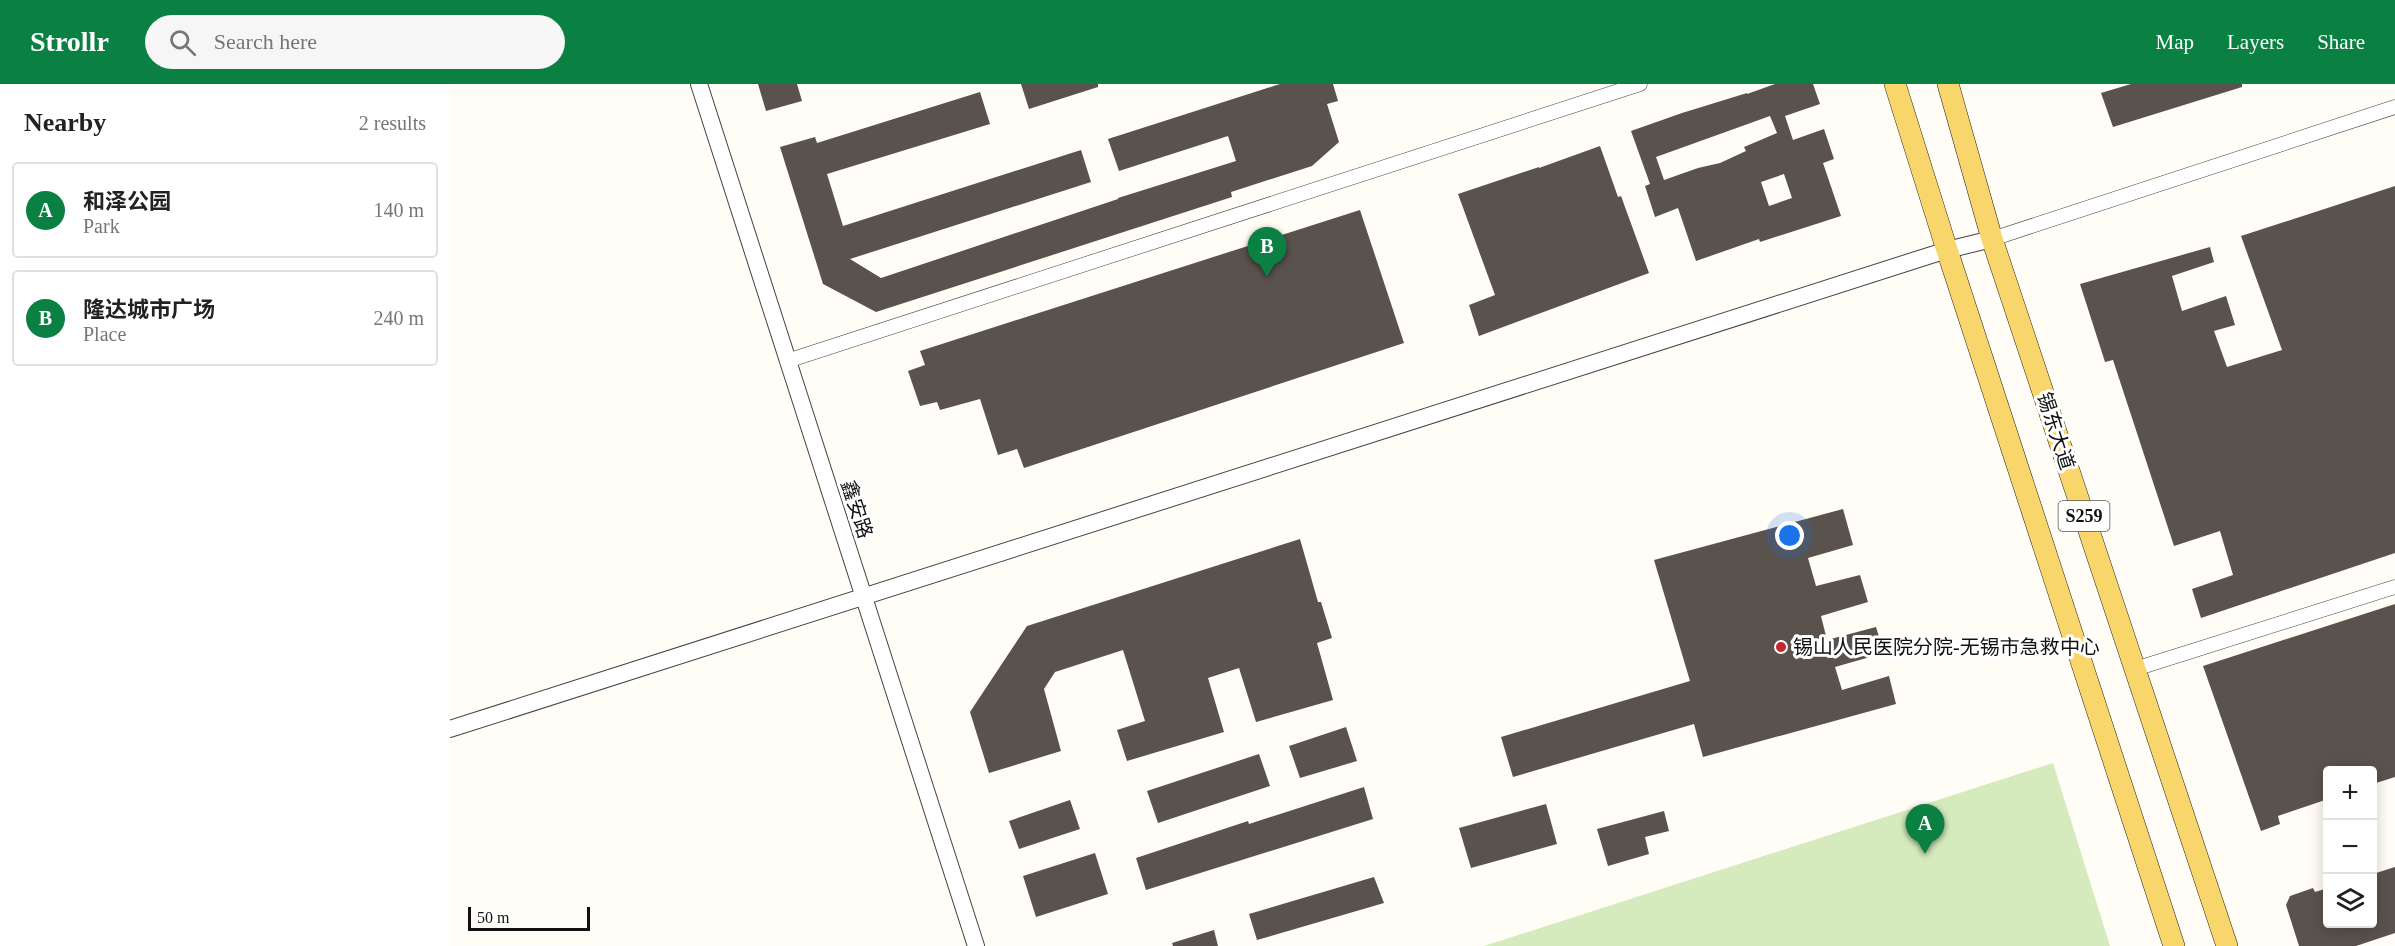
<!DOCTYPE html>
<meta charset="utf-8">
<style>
:root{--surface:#fff;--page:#f6f6f6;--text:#222;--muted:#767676;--line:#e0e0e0;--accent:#0b8043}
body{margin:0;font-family:"Times New Roman","Noto Sans SC",serif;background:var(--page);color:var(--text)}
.controls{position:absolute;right:18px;bottom:18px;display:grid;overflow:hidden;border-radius:6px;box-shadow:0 3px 15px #0003}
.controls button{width:54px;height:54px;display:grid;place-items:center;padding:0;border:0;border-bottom:2px solid var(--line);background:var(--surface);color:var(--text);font:30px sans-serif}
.scale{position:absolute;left:18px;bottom:15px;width:122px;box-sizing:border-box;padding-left:6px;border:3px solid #111;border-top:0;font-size:16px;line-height:21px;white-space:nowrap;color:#111;-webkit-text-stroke:4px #fff;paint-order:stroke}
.you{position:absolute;left:1340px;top:452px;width:21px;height:21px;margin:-15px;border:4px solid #fff;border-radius:50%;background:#1a73e8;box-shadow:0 0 0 9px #1a73e833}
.badge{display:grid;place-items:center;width:39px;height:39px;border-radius:50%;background:var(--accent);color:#fff;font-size:20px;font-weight:700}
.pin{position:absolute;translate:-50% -50px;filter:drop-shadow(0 2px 3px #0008)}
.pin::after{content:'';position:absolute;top:32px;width:21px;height:18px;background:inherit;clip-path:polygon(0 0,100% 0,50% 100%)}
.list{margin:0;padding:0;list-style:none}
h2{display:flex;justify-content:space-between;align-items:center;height:78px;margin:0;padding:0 24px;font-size:26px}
h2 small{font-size:20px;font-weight:400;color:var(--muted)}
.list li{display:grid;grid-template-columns:39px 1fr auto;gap:18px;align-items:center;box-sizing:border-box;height:96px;margin:0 12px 12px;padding:0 12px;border:2px solid var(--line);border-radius:6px}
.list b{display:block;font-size:22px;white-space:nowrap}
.list p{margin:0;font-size:20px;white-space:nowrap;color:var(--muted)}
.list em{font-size:20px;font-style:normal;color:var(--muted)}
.icon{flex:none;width:33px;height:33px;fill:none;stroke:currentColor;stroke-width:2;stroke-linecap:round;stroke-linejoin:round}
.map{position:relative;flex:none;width:1945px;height:862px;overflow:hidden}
header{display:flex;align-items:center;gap:36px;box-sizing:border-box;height:84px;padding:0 30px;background:var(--accent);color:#fff}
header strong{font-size:28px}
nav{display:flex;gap:33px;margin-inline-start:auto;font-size:21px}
.search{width:420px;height:54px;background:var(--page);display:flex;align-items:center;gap:15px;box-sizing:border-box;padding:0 21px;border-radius:33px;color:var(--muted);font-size:22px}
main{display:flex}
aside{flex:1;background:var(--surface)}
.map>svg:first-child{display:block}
.green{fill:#d5ebbd}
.building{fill:#5a524d;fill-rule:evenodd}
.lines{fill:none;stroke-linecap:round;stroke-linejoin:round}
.minor-casing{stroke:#444;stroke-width:15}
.tertiary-casing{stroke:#444;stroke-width:18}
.primary-casing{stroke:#222;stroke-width:22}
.minor{stroke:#fff;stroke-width:14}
.tertiary{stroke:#fff;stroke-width:16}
.primary{stroke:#f9d66b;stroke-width:21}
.poi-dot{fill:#c4262e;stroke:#fff;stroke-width:2}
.labels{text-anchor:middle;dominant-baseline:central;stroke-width:6;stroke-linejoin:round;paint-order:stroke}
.shield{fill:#fff;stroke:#585858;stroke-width:1.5}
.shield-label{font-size:18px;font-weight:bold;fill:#111}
.street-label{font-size:20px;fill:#111;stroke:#fff}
.poi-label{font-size:20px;fill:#111;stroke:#fff;text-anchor:start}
</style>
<header>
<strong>Strollr</strong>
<div class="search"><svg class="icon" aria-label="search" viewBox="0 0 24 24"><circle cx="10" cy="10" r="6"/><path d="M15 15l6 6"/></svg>Search here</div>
<nav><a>Map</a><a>Layers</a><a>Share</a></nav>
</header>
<main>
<aside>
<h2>Nearby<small>2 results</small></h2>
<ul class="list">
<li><span class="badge">A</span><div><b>和泽公园</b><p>Park</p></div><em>140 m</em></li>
<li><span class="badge">B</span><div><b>隆达城市广场</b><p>Place</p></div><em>240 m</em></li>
</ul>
</aside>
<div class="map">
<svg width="1945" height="862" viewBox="0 0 1945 862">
<rect width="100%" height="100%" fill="#fffdf5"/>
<path class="green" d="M 1603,679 L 1660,862 L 1034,862 Z"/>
<path class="building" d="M 308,0 L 347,0 L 352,17 L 316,27 Z
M 571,0 L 648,0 L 648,3 L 579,25 Z
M 830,0 L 883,0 L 888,17 L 877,20 L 889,58 L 862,82 L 781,108 L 782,113 L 426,228 L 373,200 L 330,63 L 365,53 L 367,59 L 530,8 L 540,40 L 377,90 L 393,142 L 631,66 L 641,98 L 400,175 L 431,194 L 668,115 L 668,114 L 786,77 L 778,52 L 669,87 L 658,55 Z
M 1325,0 L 1363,0 L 1370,20 L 1335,32 L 1343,56 L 1374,45 L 1384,75 L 1373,79 L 1391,132 L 1310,158 L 1309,155 L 1246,177 L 1228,124 L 1205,133 L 1195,102 L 1200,100 L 1181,47 L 1232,29 L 1297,9 L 1297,10 ZM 1320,32 L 1327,49 L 1294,63 L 1296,67 L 1270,79 L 1248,84 L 1214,96 L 1206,73 ZM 1334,90 L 1342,114 L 1319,122 L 1311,98 Z
M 1681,0 L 1792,0 L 1792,3 L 1663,43 L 1651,9 Z
M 1150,62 L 1168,113 L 1171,112 L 1199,189 L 1029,252 L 1019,221 L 1045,211 L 1008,110 L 1089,83 L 1089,84 Z
M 1945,102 L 1945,469 L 1751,534 L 1742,505 L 1783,491 L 1770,447 L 1724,462 L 1663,276 L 1655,278 L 1630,200 L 1760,163 L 1764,178 L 1722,192 L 1732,227 L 1776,212 L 1785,241 L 1764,247 L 1777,283 L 1832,266 L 1791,152 Z
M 910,126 L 954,259 L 574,384 L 567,365 L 548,371 L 530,315 L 490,326 L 487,318 L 470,322 L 458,287 L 475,281 L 470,267 Z
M 1393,425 L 1403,461 L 1358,474 L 1366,502 L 1410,491 L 1418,518 L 1371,532 L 1377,556 L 1426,543 L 1434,569 L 1385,583 L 1392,606 L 1439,592 L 1446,620 L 1253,673 L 1244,640 L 1063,693 L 1051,653 L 1240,597 L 1204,476 Z
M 850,455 L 868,518 L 871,518 L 882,554 L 867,559 L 883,616 L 806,638 L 789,584 L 758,594 L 774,648 L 677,677 L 667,646 L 695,637 L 673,566 L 605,588 L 594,605 L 611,667 L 539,689 L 520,628 L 577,542 Z
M 1945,520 L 1945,693 L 1923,700 L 1923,687 L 1878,687 L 1878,715 L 1828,732 L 1830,740 L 1811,747 L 1753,582 Z
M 896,643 L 907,677 L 850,694 L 839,662 Z
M 809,670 L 820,702 L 708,739 L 697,707 Z
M 914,703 L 923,735 L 696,806 L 686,774 L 798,737 L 799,740 Z
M 620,716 L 630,745 L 569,765 L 559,737 Z
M 1096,720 L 1107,760 L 1021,784 L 1009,744 Z
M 1214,727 L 1219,747 L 1195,753 L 1199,770 L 1158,782 L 1147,745 Z
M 645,769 L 658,810 L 586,833 L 573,792 Z
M 1945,783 L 1945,849 L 1906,862 L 1849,862 L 1836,821 L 1840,812 L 1863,804 L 1865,808 L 1878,804 L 1878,840 L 1923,840 L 1923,790 Z
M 924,793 L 934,819 L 807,856 L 799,830 Z
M 764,846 L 768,862 L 723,862 L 722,859 Z"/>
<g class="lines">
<defs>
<path id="minor" d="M 1542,155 L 1945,23
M 337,277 L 1190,0
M 1685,585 L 1945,503"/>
<path id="tertiary" d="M 249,0 L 526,862
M 0,645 L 1497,166 L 1542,155"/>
<path id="primary" d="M 1445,0 L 1497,166 L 1724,862
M 1498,0 L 1542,155 L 1777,862"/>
</defs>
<use href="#minor" class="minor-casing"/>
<use href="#tertiary" class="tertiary-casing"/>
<use href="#primary" class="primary-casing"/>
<use href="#minor" class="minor"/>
<use href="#tertiary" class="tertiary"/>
<use href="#primary" class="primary"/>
</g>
<circle class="poi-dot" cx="1331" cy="563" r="6"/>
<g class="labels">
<rect class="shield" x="1608.5" y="417" width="51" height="30" rx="4.5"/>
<g class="shield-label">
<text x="1634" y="432">S259</text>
</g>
<g class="street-label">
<text transform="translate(1606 347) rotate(72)">锡东大道</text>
<text transform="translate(407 425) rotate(72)">鑫安路</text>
</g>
<g class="poi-label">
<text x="1343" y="563">锡山人民医院分院-无锡市急救中心</text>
</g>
</g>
</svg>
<div class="controls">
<button>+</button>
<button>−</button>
<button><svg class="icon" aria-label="layers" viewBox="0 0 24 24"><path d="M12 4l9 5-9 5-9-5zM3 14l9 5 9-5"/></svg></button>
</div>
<div class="scale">50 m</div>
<div class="you"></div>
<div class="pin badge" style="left:1475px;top:770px">A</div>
<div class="pin badge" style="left:817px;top:193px">B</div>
</div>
</main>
